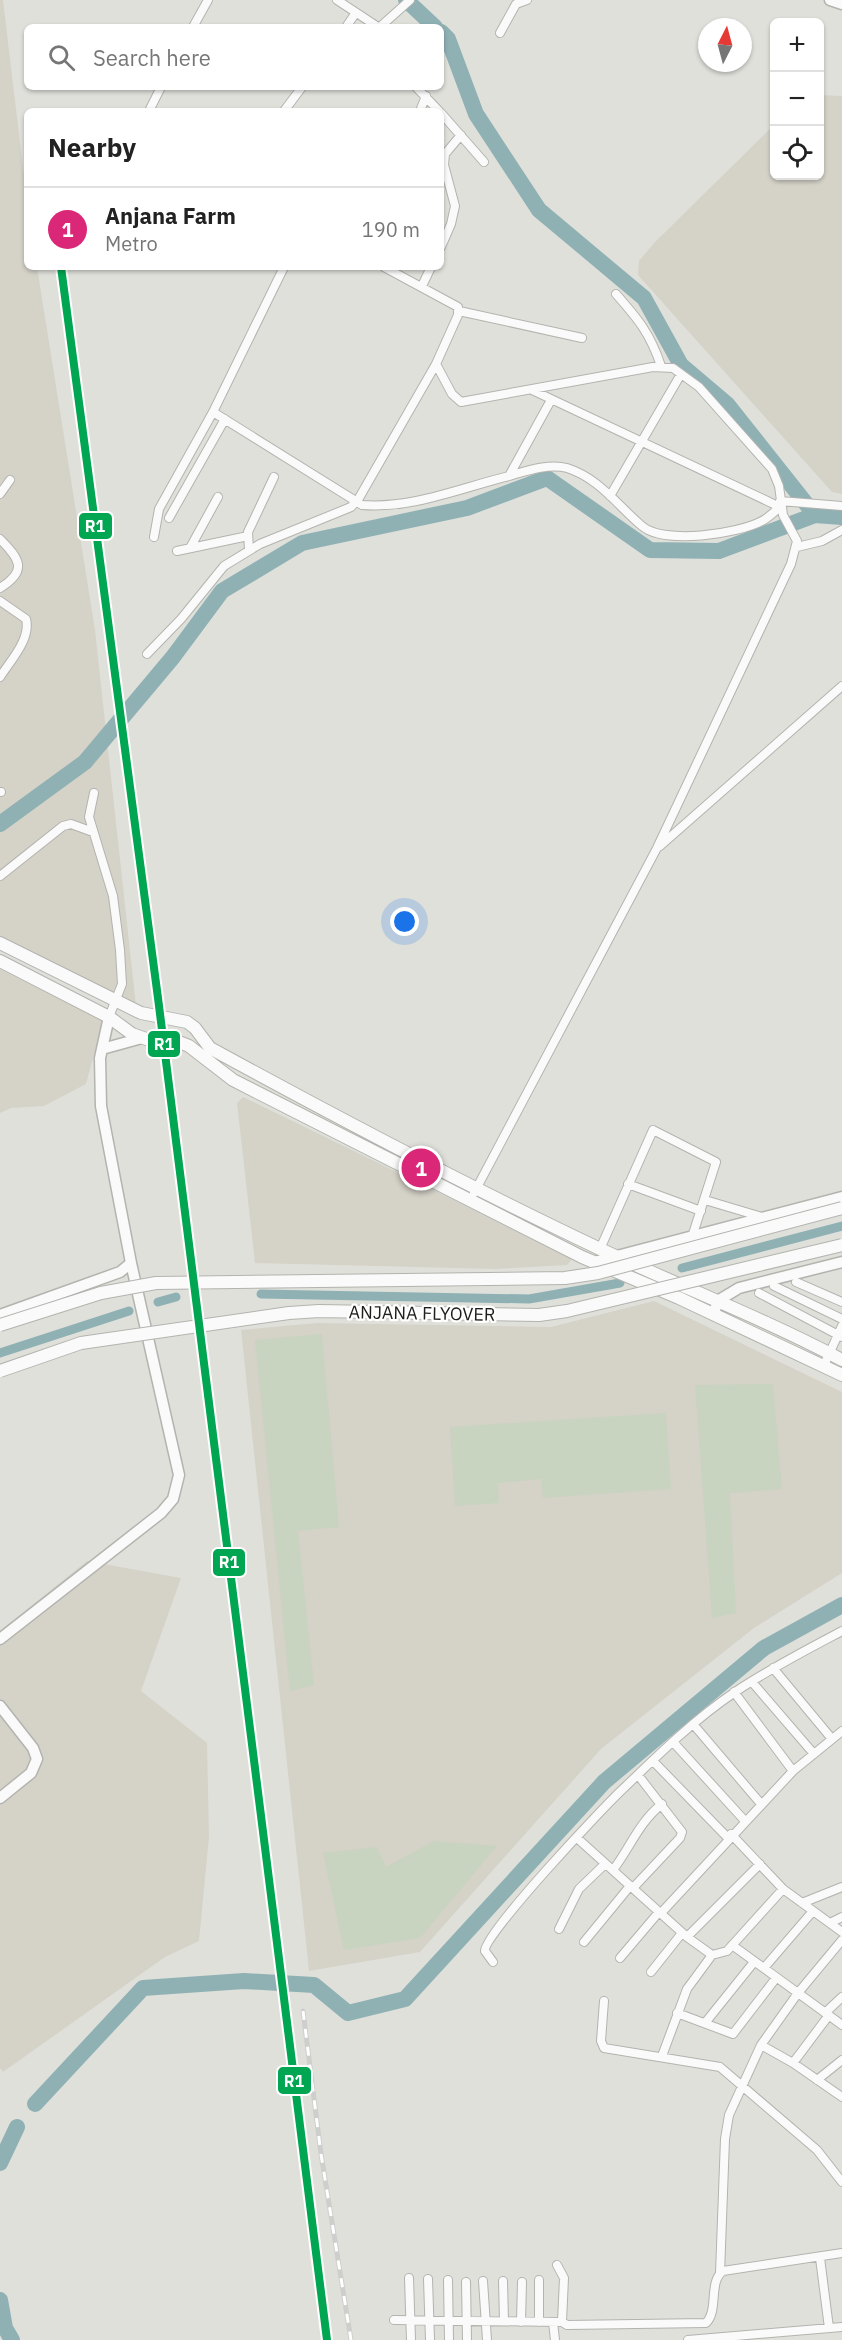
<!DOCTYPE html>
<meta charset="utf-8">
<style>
:root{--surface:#fff;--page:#f6f6f6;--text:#222;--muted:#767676;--line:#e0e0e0;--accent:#db2777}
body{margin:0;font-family:"IBM Plex Sans",sans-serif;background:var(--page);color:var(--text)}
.controls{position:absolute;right:18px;top:18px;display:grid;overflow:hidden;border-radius:9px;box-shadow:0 2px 4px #0004}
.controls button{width:54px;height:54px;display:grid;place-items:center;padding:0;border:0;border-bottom:2px solid var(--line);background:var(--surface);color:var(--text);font:30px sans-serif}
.compass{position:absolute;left:698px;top:18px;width:54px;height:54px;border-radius:50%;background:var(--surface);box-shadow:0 2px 4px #0004;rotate:6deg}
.you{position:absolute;left:405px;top:922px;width:21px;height:21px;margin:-15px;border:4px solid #fff;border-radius:50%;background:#1a73e8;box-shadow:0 0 0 9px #1a73e833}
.badge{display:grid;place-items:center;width:39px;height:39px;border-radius:50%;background:var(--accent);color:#fff;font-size:20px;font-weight:700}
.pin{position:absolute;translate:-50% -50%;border:3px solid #fff;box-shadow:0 2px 6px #0006}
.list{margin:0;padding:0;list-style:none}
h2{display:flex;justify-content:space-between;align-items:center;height:78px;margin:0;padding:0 24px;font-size:26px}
h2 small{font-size:20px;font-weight:400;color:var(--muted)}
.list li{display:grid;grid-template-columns:39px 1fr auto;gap:18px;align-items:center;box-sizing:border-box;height:84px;padding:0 24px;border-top:2px solid var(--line)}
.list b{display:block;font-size:22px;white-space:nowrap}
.list p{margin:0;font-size:20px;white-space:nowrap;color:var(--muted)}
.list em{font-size:20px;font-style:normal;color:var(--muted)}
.icon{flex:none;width:33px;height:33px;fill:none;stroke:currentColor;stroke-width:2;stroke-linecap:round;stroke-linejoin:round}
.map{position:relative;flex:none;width:842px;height:2340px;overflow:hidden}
.search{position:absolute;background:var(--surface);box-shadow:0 2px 4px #0004;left:24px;top:24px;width:420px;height:66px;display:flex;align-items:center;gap:15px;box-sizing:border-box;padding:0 21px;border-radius:9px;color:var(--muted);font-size:22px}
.panel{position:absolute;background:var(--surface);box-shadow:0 2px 4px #0004;left:24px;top:108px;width:420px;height:162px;border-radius:9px}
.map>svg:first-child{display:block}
.built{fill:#d5d2c8}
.green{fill:#c8d3c0}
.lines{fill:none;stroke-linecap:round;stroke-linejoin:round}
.canal{stroke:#8fb1b4;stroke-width:9}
.river{stroke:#8fb1b4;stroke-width:16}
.minor-casing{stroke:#b3b3af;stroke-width:10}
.tertiary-casing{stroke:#b3b3af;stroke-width:13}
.secondary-casing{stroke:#b3b3af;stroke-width:14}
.minor{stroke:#fafafa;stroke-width:8}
.tertiary{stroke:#fafafa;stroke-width:10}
.secondary{stroke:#fafafa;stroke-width:12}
.rail-casing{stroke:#cececd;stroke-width:5}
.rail{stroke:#fff;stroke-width:3;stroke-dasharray:9;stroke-linecap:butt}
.secondary-bridge-casing{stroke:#b3b3af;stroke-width:14;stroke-linecap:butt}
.secondary-bridge{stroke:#fafafa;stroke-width:12}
.rail-1-casing{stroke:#fff;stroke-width:12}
.rail-1{stroke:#00a651;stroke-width:8}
.labels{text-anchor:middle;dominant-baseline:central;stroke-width:4.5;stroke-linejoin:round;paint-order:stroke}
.street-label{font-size:18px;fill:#1e1e1a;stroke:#fff}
.line-badge{stroke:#fff;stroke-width:2}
.badge-label{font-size:16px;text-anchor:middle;font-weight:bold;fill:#fff}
</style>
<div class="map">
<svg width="842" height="2340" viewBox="0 0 842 2340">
<rect width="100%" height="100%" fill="#e0e0db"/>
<path class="built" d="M 0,0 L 3,0 L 27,201 L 27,267 L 37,267 L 95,630 L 136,1006 L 0,938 Z
M 820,95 L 842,96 L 842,494 L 832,492 L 638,275 L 639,261 L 654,243 L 774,125 L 774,176 L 820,176 Z
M 0,969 L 103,1021 L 86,1084 L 44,1106 L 11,1108 L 0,1113 Z
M 243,1097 L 573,1258 L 567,1265 L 495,1269 L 255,1263 L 237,1103 Z
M 654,1301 L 842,1392 L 842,1573 L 754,1628 L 601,1749 L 420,1952 L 309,1971 L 241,1330 L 317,1323 L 551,1327 Z
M 87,1561 L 181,1578 L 141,1691 L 207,1743 L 209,1837 L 199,1941 L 165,1957 L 3,2072 L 0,2068 L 0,1631 Z"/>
<path class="green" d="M 322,1334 L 339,1527 L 298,1531 L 314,1685 L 290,1691 L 255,1340 Z
M 773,1384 L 782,1489 L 730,1493 L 736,1613 L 712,1618 L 695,1385 Z
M 666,1413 L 671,1489 L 543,1498 L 541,1479 L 498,1483 L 499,1503 L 455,1506 L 450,1427 Z
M 434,1841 L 497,1846 L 420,1938 L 344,1950 L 323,1853 L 377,1847 L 386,1867 Z"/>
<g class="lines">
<path class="canal" d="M 682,1268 L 842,1226
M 261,1294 L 529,1299 L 620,1283
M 158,1302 L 176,1297
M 0,1353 L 129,1311"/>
<path class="river" d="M 406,0 L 435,27
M 441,32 L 448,39 L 476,114 L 539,210 L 644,298 L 681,365 L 727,404 L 815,515
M 0,824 L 85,762 L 173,657 L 222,591 L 302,543 L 467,508 L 547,478 L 650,550 L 719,551 L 815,515 L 842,517
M 35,2104 L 143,1988 L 244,1981 L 314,1985 L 348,2013 L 405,1999 L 604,1782 L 764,1648 L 842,1605
M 0,2163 L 17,2127
M 0,2300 L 5,2328 L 12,2340"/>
<defs>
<path id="minor" d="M 337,0 L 378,27
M 193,27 L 208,0
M 346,27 L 355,14
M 380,27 L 410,0
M 500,33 L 516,4 L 527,0
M 416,87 L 439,111
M 149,111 L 161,87
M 284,111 L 302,87
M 420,111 L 426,96
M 441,113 L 484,162
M 441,247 L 451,224 L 455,206 L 444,165 L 445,154 L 461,135
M 384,267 L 458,307 L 458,315 L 436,364 L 452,394 L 461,402 L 653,367 L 673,368 L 699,387 L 772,469 L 779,486 L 783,515 L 797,541 L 791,564 L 657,848 L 474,1193
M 422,286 L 431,267
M 616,294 C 638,319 650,333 661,366
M 459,311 L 582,338
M 213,412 L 362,505 C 412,509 460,488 509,476 C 526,471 549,463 567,468 C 599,478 618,506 642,526 C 664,545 738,534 762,521 C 768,518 774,512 780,507 L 532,390
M 509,476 L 551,400
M 0,494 L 10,480
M 610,496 L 681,374
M 780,501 L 842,506
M 169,518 L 225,419
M 154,537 L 159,509 L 213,412 L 284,267
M 0,539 C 20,559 28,571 0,588
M 797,547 L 822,541 L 842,530
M 190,548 L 218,497
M 249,550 L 248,532 L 274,477
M 177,551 L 248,536
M 0,601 L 26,619 C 31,639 11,660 0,677
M 147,654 L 181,619 L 224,566 L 260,544 L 351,507 L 359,498 L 436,364
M 0,792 L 1,792
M 94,793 L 89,817 L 113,896 L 120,950 L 122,984 L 109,1017
M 660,846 L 842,686
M 0,876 L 63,826 L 71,824 L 93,832
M 628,1184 L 701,1211
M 705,1200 L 762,1217
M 600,1249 L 653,1130 L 716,1162 L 692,1237
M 796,1282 L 842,1302
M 774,1286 L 842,1319
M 759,1293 L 842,1337
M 824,1365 L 842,1326
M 773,1668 L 832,1739
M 752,1682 L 814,1754
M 734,1692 L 793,1771
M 693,1724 L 761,1804
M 673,1742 L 745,1821
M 653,1761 L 728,1838
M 731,1834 L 783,1889 L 842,1932
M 577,1838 L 687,1937 L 712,1955 L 727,1951 L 783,1889
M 613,1870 C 630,1848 639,1822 662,1804
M 633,1888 L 680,1838 L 682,1832 L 638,1775
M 802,1903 L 842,1887
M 661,1913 L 793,1771 L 842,1731
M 830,1923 L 842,1917
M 559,1929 L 579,1889 L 605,1864
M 687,1937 L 760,1864
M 584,1942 L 630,1886
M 732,1945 L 842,2025
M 620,1958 L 659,1912
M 493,1962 L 485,1951 C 483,1935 605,1805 625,1787 C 660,1753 695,1719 735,1692 C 769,1669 806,1650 842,1631
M 764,1968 L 813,1911
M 651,1972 L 682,1933
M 604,2001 L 601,2041 L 604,2048 L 720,2067 L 817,2150 L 842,2182
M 677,2013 L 733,2034 L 776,1978
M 825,2013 L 842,1997
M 705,2023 L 754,1962
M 761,2045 L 793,2063 L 842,2097
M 662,2056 L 687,1989 L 712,1955
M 793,2063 L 829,2015
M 817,2080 L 842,2060
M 820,2258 L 829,2328
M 557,2265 L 564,2278 L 562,2322
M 720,2273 L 725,2139 L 729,2115 L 761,2045 L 798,1993 L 842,1940
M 409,2278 L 411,2340
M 428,2279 L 430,2340
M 448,2280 L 449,2340
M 539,2280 L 539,2322
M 483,2281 L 487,2340
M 503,2281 L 504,2321
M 466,2282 L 467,2340
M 394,2320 L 562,2322 L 567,2325 L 706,2323 C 719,2310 708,2282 723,2271 L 842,2253
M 521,2322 L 522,2282
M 553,2322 L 555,2340
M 688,2340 L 842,2327"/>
<path id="tertiary" d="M 830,0 L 842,4
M 102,1049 L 142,1038
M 594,1262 L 842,1197
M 713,1314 L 719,1300 L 739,1288 L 842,1262
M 0,1315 L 120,1272 L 131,1263 L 101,1106 L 100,1058 L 109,1017
M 0,1639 L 161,1513 L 173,1499 L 179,1475 L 131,1263
M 0,1706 L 33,1748 L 37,1759 L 31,1773 L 0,1798"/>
<path id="secondary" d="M 0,943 L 141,1013 L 187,1022 L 195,1028 L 210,1048 C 338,1118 467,1186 598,1248 C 679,1286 763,1318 842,1360
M 0,961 L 109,1017 L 132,1034 L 152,1041 L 179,1042 L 189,1046 L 233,1080 L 582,1257 L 679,1298 L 842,1375"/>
</defs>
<use href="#minor" class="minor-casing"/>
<use href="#tertiary" class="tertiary-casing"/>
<use href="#secondary" class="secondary-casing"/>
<use href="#minor" class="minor"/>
<use href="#tertiary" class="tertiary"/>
<use href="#secondary" class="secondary"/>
<defs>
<path id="rail" d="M 73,365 L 87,464
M 303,2011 L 321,2154 L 351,2340"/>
</defs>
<use href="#rail" class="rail-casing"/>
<use href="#rail" class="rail"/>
<defs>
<path id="secondary-bridge" d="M 0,1325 L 101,1293 L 156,1283 L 565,1278 L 598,1273 L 842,1208
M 0,1371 L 81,1343 L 289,1313 L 319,1311 L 539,1315 L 567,1311 L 842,1245"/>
</defs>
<use href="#secondary-bridge" class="secondary-bridge-casing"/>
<use href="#secondary-bridge" class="secondary-bridge"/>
<defs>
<path id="rail-1" d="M 61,267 L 158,998 L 327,2340"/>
</defs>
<use href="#rail-1" class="rail-1-casing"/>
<use href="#rail-1" class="rail-1"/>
</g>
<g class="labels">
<g class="street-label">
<text transform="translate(422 1313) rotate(1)">ANJANA FLYOVER</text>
</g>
</g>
<g class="line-badge">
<rect x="78" y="512" width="35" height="28" rx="6" fill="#00a651"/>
<rect x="147" y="1030" width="34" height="28" rx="6" fill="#00a651"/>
<rect x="212" y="1548" width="34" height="29" rx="6" fill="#00a651"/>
<rect x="277" y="2066" width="35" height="29" rx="6" fill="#00a651"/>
</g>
<g class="badge-label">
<text x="95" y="532">R1</text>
<text x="164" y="1050">R1</text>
<text x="229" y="1568">R1</text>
<text x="294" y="2087">R1</text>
</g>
</svg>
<div class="controls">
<button>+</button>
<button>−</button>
<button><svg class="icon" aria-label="locate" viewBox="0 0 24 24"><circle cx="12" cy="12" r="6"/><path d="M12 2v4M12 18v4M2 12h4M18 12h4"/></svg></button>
</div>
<svg class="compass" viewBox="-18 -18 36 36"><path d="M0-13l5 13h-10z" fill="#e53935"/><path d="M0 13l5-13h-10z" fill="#767676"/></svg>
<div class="you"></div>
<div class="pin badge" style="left:421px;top:1168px">1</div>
<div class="search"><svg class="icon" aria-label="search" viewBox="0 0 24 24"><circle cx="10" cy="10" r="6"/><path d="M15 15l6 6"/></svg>Search here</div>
<section class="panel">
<h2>Nearby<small></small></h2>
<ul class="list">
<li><span class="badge">1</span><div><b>Anjana Farm</b><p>Metro</p></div><em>190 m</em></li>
</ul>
</section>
</div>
